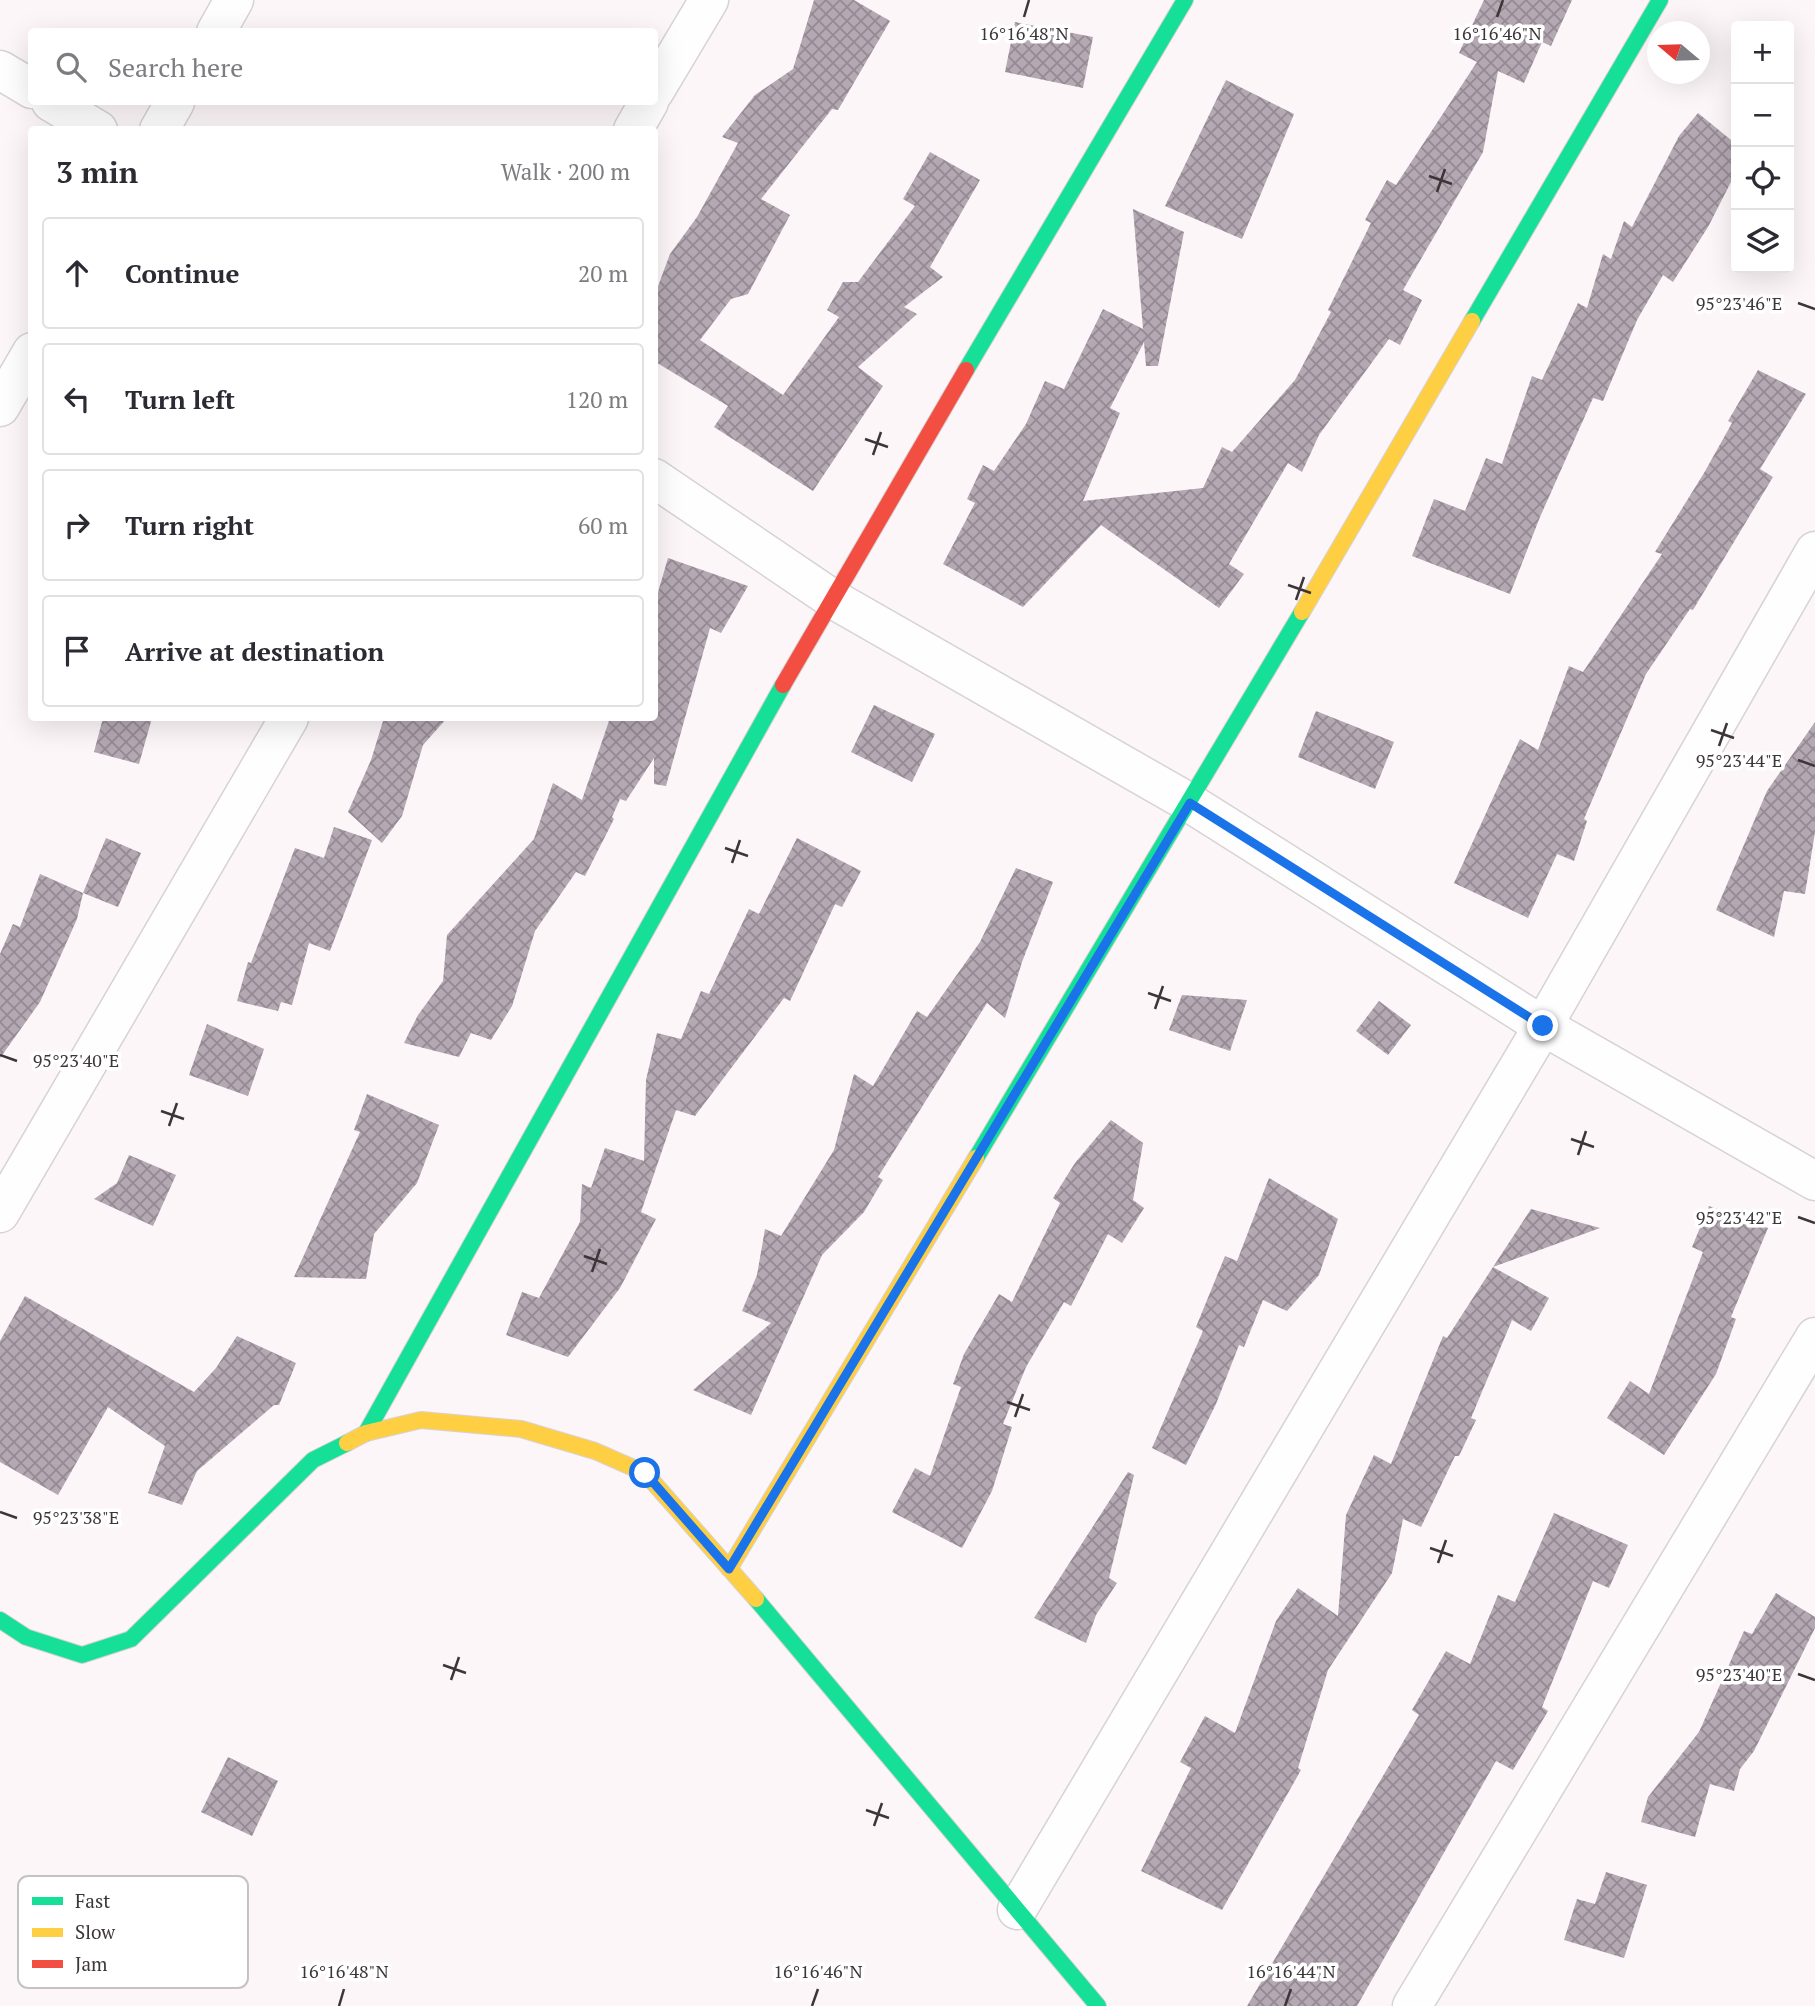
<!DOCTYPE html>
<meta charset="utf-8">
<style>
:root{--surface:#fff;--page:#f7f7f7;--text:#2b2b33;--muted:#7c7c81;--line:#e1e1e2}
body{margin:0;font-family:"PT Serif",serif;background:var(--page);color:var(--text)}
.controls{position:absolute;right:21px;top:21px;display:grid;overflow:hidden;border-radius:7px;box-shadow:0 7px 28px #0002}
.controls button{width:63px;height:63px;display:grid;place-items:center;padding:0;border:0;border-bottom:2px solid var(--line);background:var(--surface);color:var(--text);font:35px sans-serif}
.compass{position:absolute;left:1647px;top:21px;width:63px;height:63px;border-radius:50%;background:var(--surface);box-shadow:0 7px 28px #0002;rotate:289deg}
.stop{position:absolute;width:21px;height:21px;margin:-16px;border:5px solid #1a73e8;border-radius:50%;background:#fff}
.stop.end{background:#1a73e8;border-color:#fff;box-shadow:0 2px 7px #0008}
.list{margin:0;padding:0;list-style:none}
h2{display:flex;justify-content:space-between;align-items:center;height:91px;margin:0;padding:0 28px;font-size:30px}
h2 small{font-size:23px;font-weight:400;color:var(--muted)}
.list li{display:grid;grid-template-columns:46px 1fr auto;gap:21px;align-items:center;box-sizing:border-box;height:112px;margin:0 14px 14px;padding:0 14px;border:2px solid var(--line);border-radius:7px}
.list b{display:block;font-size:26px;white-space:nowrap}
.list em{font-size:23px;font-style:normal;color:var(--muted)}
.icon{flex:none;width:38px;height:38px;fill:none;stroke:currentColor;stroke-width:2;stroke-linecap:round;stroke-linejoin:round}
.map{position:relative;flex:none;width:1815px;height:2006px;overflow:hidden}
.search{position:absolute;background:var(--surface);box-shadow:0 7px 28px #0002;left:28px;top:28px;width:630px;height:77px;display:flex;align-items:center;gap:18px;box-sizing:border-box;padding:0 24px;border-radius:7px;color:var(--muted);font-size:26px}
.panel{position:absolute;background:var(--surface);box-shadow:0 7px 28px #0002;left:28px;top:126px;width:630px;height:595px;border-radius:7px}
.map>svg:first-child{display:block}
.building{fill:url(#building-cross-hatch)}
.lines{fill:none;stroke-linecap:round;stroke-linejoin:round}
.street-casing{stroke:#d7d2d4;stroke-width:41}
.fast-casing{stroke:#d7d2d4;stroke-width:18}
.slow-casing{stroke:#d7d2d4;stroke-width:18}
.jam-casing{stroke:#d7d2d4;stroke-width:18}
.street{stroke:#fffefe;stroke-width:38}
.fast{stroke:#16e098;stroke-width:16}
.slow{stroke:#ffcf43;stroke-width:16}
.jam{stroke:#f24e42;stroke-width:16}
.route{stroke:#1a73e8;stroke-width:9}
.ticks{fill:none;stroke:#3c3638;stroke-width:2.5}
.key{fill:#fff;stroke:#c4c3c3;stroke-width:2}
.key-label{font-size:19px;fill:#3c3638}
.ticks-label{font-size:18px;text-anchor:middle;fill:#3c3638;stroke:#fff;stroke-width:7;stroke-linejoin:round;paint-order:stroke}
</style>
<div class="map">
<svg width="1815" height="2006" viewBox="0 0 1815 2006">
<defs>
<pattern id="building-cross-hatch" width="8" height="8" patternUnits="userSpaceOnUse" patternTransform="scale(1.75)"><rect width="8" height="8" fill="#b4a8b3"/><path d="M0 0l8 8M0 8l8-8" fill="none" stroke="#948a93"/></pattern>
</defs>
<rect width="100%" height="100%" fill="#fcf6f8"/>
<path class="building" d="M 814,0 L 854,0 L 890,21 L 838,110 L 832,109 L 761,199 L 790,215 L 748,294 L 731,299 L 700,340 L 783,395 L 839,317 L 827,310 L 843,282 L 858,282 L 915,206 L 903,199 L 930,152 L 980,180 L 930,267 L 943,277 L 904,307 L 917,314 L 858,367 L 883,386 L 813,491 L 714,427 L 728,406 L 654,361 L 654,297 L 670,254 L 697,217 L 738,143 L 722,137 L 755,95 L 793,69 Z
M 1484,0 L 1572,0 L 1551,46 L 1542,42 L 1524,83 L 1498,71 L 1483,152 L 1403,290 L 1422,300 L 1400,345 L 1389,339 L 1319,435 L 1302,472 L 1288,463 L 1229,564 L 1244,574 L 1219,608 L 1101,525 L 1023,607 L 943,564 L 975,503 L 967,499 L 983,465 L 994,471 L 1026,424 L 1045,381 L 1064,389 L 1103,309 L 1143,329 L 1133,209 L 1184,232 L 1158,366 L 1146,366 L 1144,342 L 1110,408 L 1120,413 L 1083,501 L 1203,488 L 1222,447 L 1232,452 L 1295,380 L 1331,312 L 1328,310 L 1371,223 L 1365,220 L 1387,180 L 1396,185 L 1477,62 L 1459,53 Z
M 1015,22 L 1093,37 L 1083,88 L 1005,72 Z
M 1226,80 L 1294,114 L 1242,239 L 1165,206 Z
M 1698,113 L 1736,144 L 1732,180 L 1708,227 L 1673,282 L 1663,275 L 1637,320 L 1603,401 L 1593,398 L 1540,517 L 1510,594 L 1412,556 L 1434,499 L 1465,511 L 1486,458 L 1502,464 L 1532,376 L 1542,380 L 1578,303 L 1587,308 L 1603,254 L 1611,259 L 1624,221 L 1632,227 L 1679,136 Z
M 1758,370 L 1806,394 L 1760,469 L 1773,477 L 1693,610 L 1690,609 L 1646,674 L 1584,819 L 1587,821 L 1574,861 L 1557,854 L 1528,918 L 1454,883 L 1520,739 L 1538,750 L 1569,666 L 1583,672 L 1662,554 L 1655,552 L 1704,473 L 1732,423 L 1728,421 Z
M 668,558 L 748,586 L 721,633 L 710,628 L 666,786 L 654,784 L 654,758 L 626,801 L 620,799 L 612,817 L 614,819 L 585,876 L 576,872 L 535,931 L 512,1006 L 491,1040 L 471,1033 L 459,1057 L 404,1043 L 418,1015 L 443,981 L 447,935 L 534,839 L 553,783 L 582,800 L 610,718 L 654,718 L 654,606 Z
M 874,705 L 935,734 L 912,782 L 851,752 Z
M 1316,711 L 1394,742 L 1375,789 L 1298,757 Z
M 103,718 L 152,718 L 139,764 L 94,752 Z
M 384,718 L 447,718 L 423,745 L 402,816 L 382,843 L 348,812 L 371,760 Z
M 1815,722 L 1815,832 L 1805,894 L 1784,891 L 1774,937 L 1716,910 L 1767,791 Z
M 334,827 L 372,840 L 330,951 L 309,943 L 292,1005 L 281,1002 L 278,1011 L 237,1001 L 248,962 L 251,963 L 295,848 L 324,858 Z
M 106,838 L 141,853 L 118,907 L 83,893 Z
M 797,838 L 861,871 L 842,907 L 835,904 L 790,1001 L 784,998 L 695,1116 L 676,1110 L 641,1212 L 656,1219 L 620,1288 L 568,1357 L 506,1335 L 522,1292 L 539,1298 L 580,1222 L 582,1184 L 591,1188 L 605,1148 L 644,1161 L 646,1080 L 657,1033 L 681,1039 L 701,991 L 709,994 L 749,909 L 759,914 Z
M 1016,868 L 1053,882 L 1022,962 L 1005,1018 L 987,1003 L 878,1177 L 883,1180 L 864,1212 L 822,1255 L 751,1415 L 693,1390 L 771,1323 L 742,1311 L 757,1275 L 765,1229 L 781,1236 L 834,1150 L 854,1074 L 873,1086 L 917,1011 L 927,1017 L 980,942 Z
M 40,874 L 83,893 L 77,919 L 40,1002 L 0,1058 L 0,954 L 13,924 L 20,927 Z
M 1182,995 L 1247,1000 L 1230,1051 L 1169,1030 Z
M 1379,1001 L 1411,1025 L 1388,1055 L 1356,1031 Z
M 207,1024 L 264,1049 L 248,1096 L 189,1075 Z
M 367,1094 L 439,1125 L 417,1183 L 374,1234 L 366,1279 L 294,1277 L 360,1132 L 354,1130 Z
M 1111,1120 L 1143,1143 L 1133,1200 L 1144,1208 L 1122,1243 L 1108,1234 L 1071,1306 L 1064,1302 L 1026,1367 L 1003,1424 L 1012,1427 L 992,1491 L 962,1548 L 892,1512 L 915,1468 L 930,1476 L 961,1387 L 953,1384 L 964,1354 L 999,1294 L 1012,1302 L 1060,1203 L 1053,1198 L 1075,1163 Z
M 129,1155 L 176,1175 L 153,1226 L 94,1199 L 117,1183 Z
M 1269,1178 L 1338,1219 L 1319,1275 L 1287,1311 L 1263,1300 L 1244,1347 L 1239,1345 L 1216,1404 L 1186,1465 L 1152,1448 L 1203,1331 L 1196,1327 L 1225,1256 L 1237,1261 Z
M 1709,1206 L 1768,1228 L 1731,1317 L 1736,1319 L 1716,1374 L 1664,1455 L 1607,1418 L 1630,1381 L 1649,1394 L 1703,1252 L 1692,1247 Z
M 1531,1209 L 1600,1228 L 1493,1267 Z
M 1493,1267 L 1549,1298 L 1531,1331 L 1512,1320 L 1471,1418 L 1476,1420 L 1459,1456 L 1455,1456 L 1421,1527 L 1403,1519 L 1392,1573 L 1328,1670 L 1298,1768 L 1301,1770 L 1222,1910 L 1141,1871 L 1191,1768 L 1180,1762 L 1205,1716 L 1235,1733 L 1276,1621 L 1298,1588 L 1338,1616 L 1346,1515 L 1374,1455 L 1391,1464 L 1443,1336 L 1447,1338 Z
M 25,1296 L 194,1392 L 216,1368 L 237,1336 L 296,1363 L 279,1405 L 274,1405 L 197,1471 L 182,1505 L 148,1493 L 165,1446 L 108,1407 L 58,1495 L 0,1462 L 0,1341 Z
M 1128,1472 L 1134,1475 L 1109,1578 L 1117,1583 L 1096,1615 L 1086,1643 L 1034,1618 Z
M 1554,1513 L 1628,1545 L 1609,1588 L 1593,1581 L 1542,1707 L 1548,1711 L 1513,1770 L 1496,1761 L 1357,2006 L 1247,2006 L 1419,1715 L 1412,1710 L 1446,1651 L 1470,1664 L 1498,1595 L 1515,1602 Z
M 1776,1593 L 1815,1617 L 1815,1628 L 1754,1751 L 1740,1769 L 1734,1791 L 1710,1784 L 1695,1837 L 1641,1822 L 1648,1797 L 1699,1732 L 1744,1631 L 1752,1634 Z
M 228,1757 L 278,1781 L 252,1836 L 201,1812 Z
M 1606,1872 L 1647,1885 L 1624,1958 L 1564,1940 L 1577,1899 L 1595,1904 Z"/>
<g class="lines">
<defs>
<path id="street" d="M 216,32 L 234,0
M 0,70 L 32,89
M 654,92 L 709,0
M 51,102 L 98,130
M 159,130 L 175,102
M 633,130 L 649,102
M 0,407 L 32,352
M 654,478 L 831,598 L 1190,803 L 1543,1026 L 1815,1181
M 0,1213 L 289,718
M 1017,1910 L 1543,1026 L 1815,551
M 1412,2006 L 1815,1337"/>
<path id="fast" d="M 1472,321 L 1660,0
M 966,370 L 1185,0
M 976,1158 L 1302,612
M 366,1433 L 783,685
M 756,1599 L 1098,2006
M 0,1620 L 26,1637 L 82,1655 L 131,1639 L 313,1460 L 347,1443"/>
<path id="slow" d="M 1302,612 L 1472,321
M 347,1443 L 366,1433 L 421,1420 L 521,1429 L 595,1451 L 645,1473 L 756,1599
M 729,1569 L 976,1158"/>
<path id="jam" d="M 783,685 L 966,370"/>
</defs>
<use href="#street" class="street-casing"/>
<use href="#fast" class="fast-casing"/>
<use href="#slow" class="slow-casing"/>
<use href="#jam" class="jam-casing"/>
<use href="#street" class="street"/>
<use href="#fast" class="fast"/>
<use href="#slow" class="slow"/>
<use href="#jam" class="jam"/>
</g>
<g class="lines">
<path class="route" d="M 645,1473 L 729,1569 L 1190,803 L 1543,1026"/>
</g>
<path class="ticks" d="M 1024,17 L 1029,0M 1497,17 L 1503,0M 1429,176 L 1452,184M 1437,192 L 1445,169M 1798,303 L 1815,309M 865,439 L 888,447M 873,455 L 881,432M 1288,585 L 1311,593M 1296,600 L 1304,577M 1711,730 L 1734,738M 1719,746 L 1727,723M 1798,760 L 1815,766M 725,848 L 748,856M 732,863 L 740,840M 1148,993 L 1171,1001M 1155,1009 L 1163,986M 0,1055 L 17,1061M 161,1111 L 184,1119M 169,1126 L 177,1103M 1571,1139 L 1594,1147M 1578,1155 L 1586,1131M 1798,1217 L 1815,1223M 584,1256 L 607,1264M 592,1272 L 600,1249M 1007,1402 L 1030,1410M 1015,1417 L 1023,1394M 0,1512 L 17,1518M 1430,1548 L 1453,1556M 1438,1563 L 1446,1540M 443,1665 L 466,1673M 1798,1674 L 1815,1680M 451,1680 L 459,1657M 866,1810 L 889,1818M 874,1826 L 882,1803M 339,2006 L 344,1989M 812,2006 L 818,1989M 1285,2006 L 1291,1989"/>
<rect x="18" y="1876" width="230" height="112" rx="10" class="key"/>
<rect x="32" y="1897" width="31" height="8" fill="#16e098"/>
<rect x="32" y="1928" width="31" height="9" fill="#ffcf43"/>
<rect x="32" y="1960" width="31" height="8" fill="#f24e42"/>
<g class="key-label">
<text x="75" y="1908">Fast</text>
<text x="75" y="1939">Slow</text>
<text x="75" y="1971">Jam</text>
</g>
<g class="ticks-label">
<text x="1024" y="40">16°16'48"N</text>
<text x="1497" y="40">16°16'46"N</text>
<text x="1739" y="310">95°23'46"E</text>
<text x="1739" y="767">95°23'44"E</text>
<text x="76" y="1067">95°23'40"E</text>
<text x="1739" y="1224">95°23'42"E</text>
<text x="76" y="1524">95°23'38"E</text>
<text x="1739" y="1681">95°23'40"E</text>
<text x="344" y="1978">16°16'48"N</text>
<text x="818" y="1978">16°16'46"N</text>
<text x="1291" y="1978">16°16'44"N</text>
</g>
</svg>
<div class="controls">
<button>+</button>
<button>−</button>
<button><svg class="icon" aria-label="locate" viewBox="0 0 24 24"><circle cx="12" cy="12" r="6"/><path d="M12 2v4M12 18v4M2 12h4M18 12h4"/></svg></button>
<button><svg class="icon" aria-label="layers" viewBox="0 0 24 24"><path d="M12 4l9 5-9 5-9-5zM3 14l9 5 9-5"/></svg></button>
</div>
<svg class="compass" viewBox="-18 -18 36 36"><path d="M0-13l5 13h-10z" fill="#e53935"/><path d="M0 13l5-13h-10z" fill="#7c7c81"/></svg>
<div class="stop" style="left:645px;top:1473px"></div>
<div class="stop end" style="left:1543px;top:1026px"></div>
<div class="search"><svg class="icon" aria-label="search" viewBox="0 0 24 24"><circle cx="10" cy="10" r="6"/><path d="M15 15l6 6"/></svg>Search here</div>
<section class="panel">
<h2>3 min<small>Walk · 200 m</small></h2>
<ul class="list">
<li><svg class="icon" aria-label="ahead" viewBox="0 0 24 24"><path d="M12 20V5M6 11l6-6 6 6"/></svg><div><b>Continue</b></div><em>20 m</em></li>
<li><svg class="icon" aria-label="left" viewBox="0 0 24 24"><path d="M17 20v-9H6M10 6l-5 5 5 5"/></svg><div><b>Turn left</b></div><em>120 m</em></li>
<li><svg class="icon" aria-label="right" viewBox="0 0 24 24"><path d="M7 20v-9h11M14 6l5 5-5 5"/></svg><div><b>Turn right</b></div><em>60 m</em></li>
<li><svg class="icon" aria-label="arrive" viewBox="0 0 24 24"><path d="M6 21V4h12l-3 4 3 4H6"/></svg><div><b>Arrive at destination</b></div></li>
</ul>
</section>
</div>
